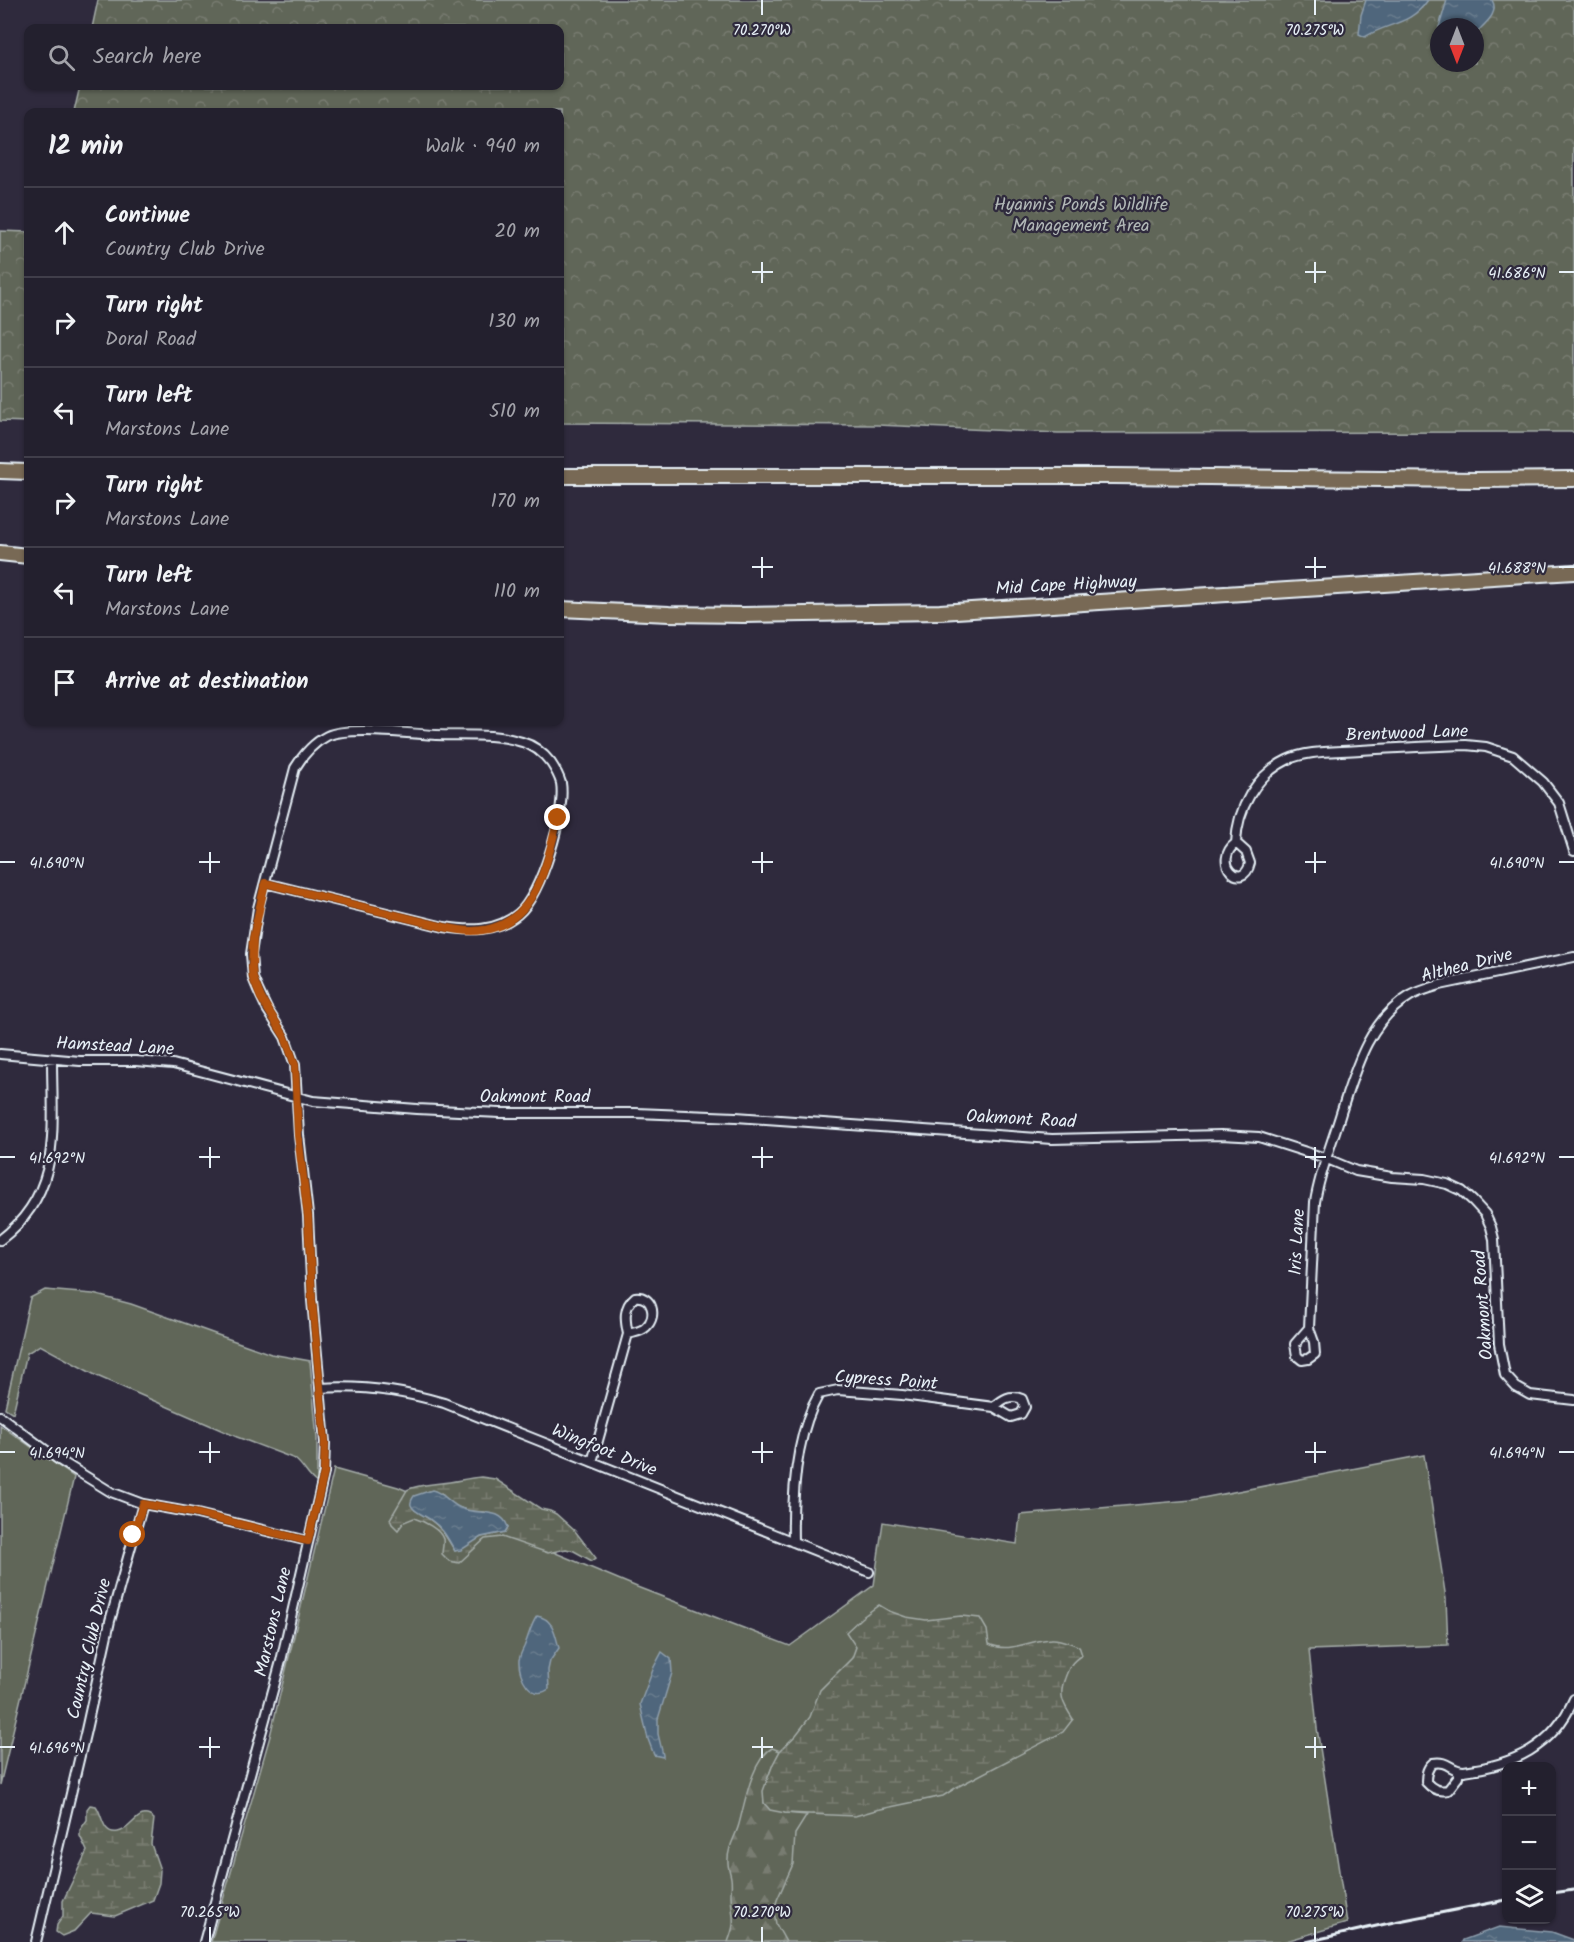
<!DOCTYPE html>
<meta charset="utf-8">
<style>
:root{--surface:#23202e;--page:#2f2d3a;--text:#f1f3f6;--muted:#a3a3aa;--line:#403e4a}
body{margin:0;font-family:Kalam,sans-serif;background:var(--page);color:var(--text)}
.controls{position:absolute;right:18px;bottom:18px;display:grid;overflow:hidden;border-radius:12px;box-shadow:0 2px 4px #0004}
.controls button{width:54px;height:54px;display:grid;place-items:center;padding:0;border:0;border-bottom:2px solid var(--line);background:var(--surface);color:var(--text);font:30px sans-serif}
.compass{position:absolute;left:1430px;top:18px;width:54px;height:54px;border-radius:50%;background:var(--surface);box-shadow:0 2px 4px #0004;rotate:180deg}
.stop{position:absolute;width:18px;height:18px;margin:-14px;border:4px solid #b45309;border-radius:50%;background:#fff}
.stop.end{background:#b45309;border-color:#fff;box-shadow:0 2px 6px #0008}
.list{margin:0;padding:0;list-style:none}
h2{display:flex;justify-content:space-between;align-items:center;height:78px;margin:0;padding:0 24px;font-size:26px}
h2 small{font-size:20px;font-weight:400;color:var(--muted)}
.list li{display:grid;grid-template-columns:39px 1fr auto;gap:18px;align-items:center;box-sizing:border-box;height:90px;padding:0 24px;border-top:2px solid var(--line)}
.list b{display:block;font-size:22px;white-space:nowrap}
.list p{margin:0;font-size:20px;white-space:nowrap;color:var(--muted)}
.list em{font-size:20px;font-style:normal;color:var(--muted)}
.icon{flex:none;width:33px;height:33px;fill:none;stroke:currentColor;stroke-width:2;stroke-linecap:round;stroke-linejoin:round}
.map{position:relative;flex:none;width:1574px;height:1942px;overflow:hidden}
.search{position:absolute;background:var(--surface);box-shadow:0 2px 4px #0004;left:24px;top:24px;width:540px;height:66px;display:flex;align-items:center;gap:15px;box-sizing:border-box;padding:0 21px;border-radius:12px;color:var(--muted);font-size:22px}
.panel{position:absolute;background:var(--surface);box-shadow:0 2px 4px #0004;left:24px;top:108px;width:540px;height:618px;border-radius:12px}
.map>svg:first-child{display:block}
.grass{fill:#616658;stroke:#a4aca8;stroke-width:1.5}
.forest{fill:url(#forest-firs);stroke:#a4aca8;stroke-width:1.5}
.wetland{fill:url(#wetland-marsh);stroke:#a4aca8;stroke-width:1.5;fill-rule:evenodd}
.park{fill:url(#park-crowns);stroke:#a4aca8;stroke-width:1.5;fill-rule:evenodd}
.water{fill:url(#water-ripples);stroke:#8d9ead;stroke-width:1.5}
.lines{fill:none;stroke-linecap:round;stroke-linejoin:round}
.street-casing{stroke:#e8f1f8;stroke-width:12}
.highway-casing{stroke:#e8f1f8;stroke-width:18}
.street{stroke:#2f2a3d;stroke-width:8}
.highway{stroke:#786954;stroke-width:14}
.rail{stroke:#e8f1f8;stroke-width:3}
.route{stroke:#b45309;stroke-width:8}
.ticks{fill:none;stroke:#e8f1f8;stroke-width:2}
.labels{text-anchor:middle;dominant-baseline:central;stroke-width:4.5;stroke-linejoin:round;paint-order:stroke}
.park-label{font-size:18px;fill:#b2b9b8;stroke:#2f2a3d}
.street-label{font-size:18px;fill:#e8f1f8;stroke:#2f2a3d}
.ticks-label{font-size:15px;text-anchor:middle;fill:#e8f1f8;stroke:#2f2a3d;stroke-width:4.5;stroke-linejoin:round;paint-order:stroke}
</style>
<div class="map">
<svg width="1574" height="1942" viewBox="0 0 1574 1942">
<defs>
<pattern id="forest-firs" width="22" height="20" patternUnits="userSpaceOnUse" patternTransform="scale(1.5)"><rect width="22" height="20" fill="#616658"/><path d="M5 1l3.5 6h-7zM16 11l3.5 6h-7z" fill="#787c71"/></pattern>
<pattern id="wetland-marsh" width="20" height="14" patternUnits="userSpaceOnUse" patternTransform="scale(1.5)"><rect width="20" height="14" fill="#616658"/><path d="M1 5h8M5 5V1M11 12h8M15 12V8" fill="none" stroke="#787c71"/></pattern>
<pattern id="park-crowns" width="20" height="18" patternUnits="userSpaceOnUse" patternTransform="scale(1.5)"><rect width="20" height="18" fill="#616658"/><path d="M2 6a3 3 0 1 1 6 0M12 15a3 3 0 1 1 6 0" fill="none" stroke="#787c71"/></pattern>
<pattern id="water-ripples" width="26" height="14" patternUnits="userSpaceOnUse" patternTransform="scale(1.5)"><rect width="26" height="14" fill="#50667b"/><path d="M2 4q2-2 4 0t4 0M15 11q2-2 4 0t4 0" fill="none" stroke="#697c8e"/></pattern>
</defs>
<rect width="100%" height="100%" fill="#2f2a3d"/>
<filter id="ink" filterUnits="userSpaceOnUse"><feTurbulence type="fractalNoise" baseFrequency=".0167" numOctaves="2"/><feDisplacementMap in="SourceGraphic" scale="12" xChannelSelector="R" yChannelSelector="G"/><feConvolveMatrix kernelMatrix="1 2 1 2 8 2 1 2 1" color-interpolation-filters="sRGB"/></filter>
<g filter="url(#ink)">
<path class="grass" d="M 45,1290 L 93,1294 L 131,1304 L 271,1354 L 310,1361 L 317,1439 L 317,1483 C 307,1476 304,1466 295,1459 L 237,1437 L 97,1376 L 40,1345 L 27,1353 L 13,1413 L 5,1408 L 30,1298 Z
M 0,1425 L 74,1477 L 0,1785 Z
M 1424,1455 L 1446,1599 L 1448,1645 L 1309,1650 L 1317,1728 L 1347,1923 L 1283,1942 L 211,1942 L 270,1736 L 334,1469 L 398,1487 L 637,1587 L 790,1646 L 874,1585 L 883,1522 L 1017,1544 L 1020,1515 L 1192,1500 Z"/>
<path class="forest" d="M 772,1748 L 780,1751 C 771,1768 763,1785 764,1803 L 785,1813 L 807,1815 L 795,1834 L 793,1864 L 777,1900 L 774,1911 L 776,1924 L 786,1942 L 728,1942 C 737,1919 732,1919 731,1896 C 731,1890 732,1884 731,1878 C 730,1871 727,1866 728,1859 C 728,1846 736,1836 739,1824 C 745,1802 752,1760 772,1748 Z"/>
<path class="wetland" d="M 481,1477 L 495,1479 L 541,1509 L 550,1511 L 556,1514 L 575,1531 L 596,1558 L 592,1561 L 574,1551 L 566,1549 L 548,1553 L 502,1537 L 485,1539 L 459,1563 L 449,1561 L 442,1554 C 442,1549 444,1544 443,1539 C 440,1529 423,1521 414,1518 L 404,1522 L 398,1530 L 392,1524 L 390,1519 L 407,1490 C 419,1484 429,1485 441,1483 C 455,1482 467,1478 481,1477 ZM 441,1493 L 449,1502 L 455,1506 L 469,1511 L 485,1512 L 508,1527 L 505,1532 L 481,1537 L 455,1551 C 442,1529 438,1523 415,1510 Z
M 879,1605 L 889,1611 L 906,1617 L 926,1620 L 961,1616 L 980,1618 L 987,1630 L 989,1644 C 1009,1654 1030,1640 1051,1639 C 1061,1638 1070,1644 1079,1646 L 1082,1655 C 1071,1662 1069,1667 1065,1678 C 1058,1695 1063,1704 1073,1719 L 1063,1732 L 957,1787 L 943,1796 L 876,1810 L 855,1816 L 785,1813 L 770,1810 L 764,1803 L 763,1791 L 773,1764 L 780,1751 L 796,1735 L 810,1717 L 820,1690 L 852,1658 L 856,1647 L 846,1632 L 861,1618 Z
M 90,1805 L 96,1806 C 103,1815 102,1835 118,1832 C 133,1830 138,1805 154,1819 L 151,1844 L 160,1870 L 159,1883 L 153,1900 L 115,1916 L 91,1913 L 74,1931 L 62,1936 L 56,1932 L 57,1925 L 63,1916 L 63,1901 L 87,1851 L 80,1836 L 80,1830 L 87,1820 L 87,1809 Z"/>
<path class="park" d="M 98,0 L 1574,0 L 1574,432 L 1058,433 L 877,425 L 560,423 L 560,112 L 74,112 L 80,86 L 560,86 L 560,28 L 92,28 ZM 1439,27 L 1475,27 L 1475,63 L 1439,63 Z
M 0,231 L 28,232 L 28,422 L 0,421 Z"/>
<path class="water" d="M 1366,0 L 1428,0 C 1410,26 1388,22 1365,37 L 1359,34 L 1361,15 Z
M 1447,0 L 1492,0 C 1500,14 1484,24 1475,34 L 1475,27 L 1439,27 Z
M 432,1490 C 444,1492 450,1505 463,1509 C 479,1515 501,1507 508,1527 L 505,1532 L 481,1537 L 461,1550 L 455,1551 C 448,1539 443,1528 431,1520 C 426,1516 413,1512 411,1505 C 410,1502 412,1499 414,1496 Z
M 537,1616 C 554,1619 555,1634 559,1648 L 550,1661 L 548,1670 L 549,1689 C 531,1702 518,1676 519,1660 C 520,1655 522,1651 524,1647 C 529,1636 530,1626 537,1616 Z
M 662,1652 L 671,1659 L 672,1673 L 658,1719 L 658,1734 L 663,1755 L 663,1757 L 654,1755 L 648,1739 L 640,1704 L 654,1667 Z
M 1499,1927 L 1552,1932 L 1574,1940 L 1574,1942 L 1462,1942 L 1463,1940 Z"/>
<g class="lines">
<defs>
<path id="street" d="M 1236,843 L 1246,852 L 1250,863 C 1243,893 1211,862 1236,843 C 1237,809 1256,775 1287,760 C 1307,750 1337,752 1360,750 C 1395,748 1430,746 1466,745 L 1486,747 L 1513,756 L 1543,782 L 1559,803 L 1574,851
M 0,1054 L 80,1061 L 136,1061 L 173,1064 L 313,1101 L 417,1109 L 500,1113 L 636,1113 L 736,1117 L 1052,1139 L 1221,1135 L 1259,1137 L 1325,1158 L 1356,1171 L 1392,1177 L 1424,1179 L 1447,1184 L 1462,1191 L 1473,1201 L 1485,1214 L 1491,1227 L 1494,1239 L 1499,1344 L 1505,1375 L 1516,1387 L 1530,1395 L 1574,1400
M 0,1240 C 63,1192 52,1130 52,1059
M 1309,1328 L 1295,1344 L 1297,1356 L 1302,1360 L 1308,1359 L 1315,1354 L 1314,1342 L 1309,1328 L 1315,1202 C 1320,1171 1332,1143 1341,1113 C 1355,1070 1368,1021 1410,996 C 1419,991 1430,988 1440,985 L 1574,957
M 320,1388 C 363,1385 403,1391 444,1403 L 869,1572
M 0,1416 L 59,1460 L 111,1492 L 143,1504 L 193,1513 L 308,1541
M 592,1462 L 628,1334 C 625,1320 623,1307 635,1297 C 652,1295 658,1316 646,1327 C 641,1332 635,1332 628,1334
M 793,1542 C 792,1495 796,1434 819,1394 L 838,1390 L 902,1395 L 994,1407 L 1011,1417 L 1021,1414 L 1025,1407 L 1022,1399 C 1010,1394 1003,1399 994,1407
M 1458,1771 L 1458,1777 L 1448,1790 C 1438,1792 1432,1789 1426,1782 C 1426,1774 1427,1768 1433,1763 C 1448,1760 1451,1771 1464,1771 C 1513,1765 1553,1747 1574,1699
M 36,1942 L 86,1730 L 110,1621 L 143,1504
M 204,1942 L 281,1661 L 324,1473 L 325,1442 L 312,1300 L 308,1215 L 299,1135 L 295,1065 L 285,1037 L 267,1009 L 258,990 L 253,978 L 251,954 L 258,908 L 295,768 C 303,755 313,743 327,736 C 348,726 411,734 436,735 C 464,736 495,733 522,742 C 533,745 544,754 551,763 C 555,769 559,776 561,783 C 566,812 541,896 518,914 C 496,932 470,931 444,927 L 265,883"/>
<path id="highway" d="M 0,471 L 28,472
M 560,476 L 1114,476 L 1477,480 L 1574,479
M 0,553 L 28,556
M 560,609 L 669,614 L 744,615 L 940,612 L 1574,572"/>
</defs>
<use href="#street" class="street-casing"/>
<use href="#highway" class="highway-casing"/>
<use href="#street" class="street"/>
<use href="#highway" class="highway"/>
<path class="rail" d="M 1552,1893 L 1574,1890
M 1306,1942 L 1394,1922 L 1506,1900"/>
</g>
</g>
<g class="lines" filter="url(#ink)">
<path class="route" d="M 133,1535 L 143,1504 L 194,1513 L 308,1541 L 324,1473 L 325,1442 L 312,1300 L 308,1217 L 298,1135 L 295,1065 L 285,1037 L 261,998 L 253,978 L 252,968 L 253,938 L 265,883 L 444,927 C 453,929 463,931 472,931 C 535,930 546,867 558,818"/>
</g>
<path class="ticks" d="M 762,0 L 762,15M 1315,0 L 1315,15M 762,262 L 762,283M 1315,262 L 1315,283M 752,272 L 773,272M 1305,272 L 1326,272M 1559,272 L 1574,272M 762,557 L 762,578M 1315,557 L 1315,578M 752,567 L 773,567M 1305,567 L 1326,567M 1559,567 L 1574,567M 210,852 L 210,873M 762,852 L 762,873M 1315,852 L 1315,873M 0,862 L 15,862M 199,862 L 220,862M 752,862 L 773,862M 1305,862 L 1326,862M 1559,862 L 1574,862M 210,1147 L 210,1168M 762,1147 L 762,1168M 1315,1147 L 1315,1168M 0,1157 L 15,1157M 199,1157 L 220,1157M 752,1157 L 773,1157M 1305,1157 L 1326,1157M 1559,1157 L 1574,1157M 210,1442 L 210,1463M 762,1442 L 762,1463M 1315,1442 L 1315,1463M 0,1452 L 15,1452M 199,1452 L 220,1452M 752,1452 L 773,1452M 1305,1452 L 1326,1452M 1559,1452 L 1574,1452M 210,1737 L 210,1758M 762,1737 L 762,1758M 1315,1737 L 1315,1758M 0,1747 L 15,1747M 199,1747 L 220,1747M 752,1747 L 773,1747M 1305,1747 L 1326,1747M 210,1927 L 210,1942M 762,1927 L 762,1942M 1315,1927 L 1315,1942"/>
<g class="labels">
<g class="park-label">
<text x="1081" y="205">Hyannis Ponds Wildlife<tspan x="1081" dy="21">Management Area</tspan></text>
</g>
<g class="street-label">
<text transform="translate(1066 586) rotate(-3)">Mid Cape Highway</text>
<text transform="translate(1407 734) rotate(-2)">Brentwood Lane</text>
<text transform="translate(1467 966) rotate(-14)">Althea Drive</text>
<text transform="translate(115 1047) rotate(3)">Hamstead Lane</text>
<text x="535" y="1097">Oakmont Road</text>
<text transform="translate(1021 1120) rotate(3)">Oakmont Road</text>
<text transform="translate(1298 1242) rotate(-87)">Iris Lane</text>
<text transform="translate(1484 1305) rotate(-94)">Oakmont Road</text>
<text transform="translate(886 1381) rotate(4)">Cypress Point</text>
<text transform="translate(604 1451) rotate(22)">Wingfoot Drive</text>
<text transform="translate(274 1622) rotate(-77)">Marstons Lane</text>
<text transform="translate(90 1649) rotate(-77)">Country Club Drive</text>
</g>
</g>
<g class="ticks-label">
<text x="762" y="35">70.270°W</text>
<text x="1315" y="35">70.275°W</text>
<text x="1517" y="278">41.686°N</text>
<text x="1517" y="573">41.688°N</text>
<text x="1517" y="868">41.690°N</text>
<text x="57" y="868">41.690°N</text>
<text x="1517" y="1163">41.692°N</text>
<text x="57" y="1163">41.692°N</text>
<text x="1517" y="1458">41.694°N</text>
<text x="57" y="1458">41.694°N</text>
<text x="57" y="1753">41.696°N</text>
<text x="210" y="1917">70.265°W</text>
<text x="762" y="1917">70.270°W</text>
<text x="1315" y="1917">70.275°W</text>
</g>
</svg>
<div class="controls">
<button>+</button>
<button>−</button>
<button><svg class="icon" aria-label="layers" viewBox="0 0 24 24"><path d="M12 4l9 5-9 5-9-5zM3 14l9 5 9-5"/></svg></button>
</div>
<svg class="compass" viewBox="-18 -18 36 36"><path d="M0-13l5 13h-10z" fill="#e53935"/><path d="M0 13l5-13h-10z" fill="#a3a3aa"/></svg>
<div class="stop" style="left:133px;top:1535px"></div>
<div class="stop end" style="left:558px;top:818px"></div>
<div class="search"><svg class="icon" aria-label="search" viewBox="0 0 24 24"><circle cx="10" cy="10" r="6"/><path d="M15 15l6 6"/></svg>Search here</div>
<section class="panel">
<h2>12 min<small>Walk · 940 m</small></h2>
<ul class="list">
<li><svg class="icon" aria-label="ahead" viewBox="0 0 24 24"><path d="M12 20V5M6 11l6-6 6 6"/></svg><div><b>Continue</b><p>Country Club Drive</p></div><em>20 m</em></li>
<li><svg class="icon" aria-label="right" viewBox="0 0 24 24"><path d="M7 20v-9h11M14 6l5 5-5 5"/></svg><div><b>Turn right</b><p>Doral Road</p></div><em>130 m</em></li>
<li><svg class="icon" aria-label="left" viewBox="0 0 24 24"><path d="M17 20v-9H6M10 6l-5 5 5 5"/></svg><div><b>Turn left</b><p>Marstons Lane</p></div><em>510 m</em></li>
<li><svg class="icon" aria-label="right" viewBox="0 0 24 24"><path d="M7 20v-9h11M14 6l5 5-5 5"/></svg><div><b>Turn right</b><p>Marstons Lane</p></div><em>170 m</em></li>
<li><svg class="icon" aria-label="left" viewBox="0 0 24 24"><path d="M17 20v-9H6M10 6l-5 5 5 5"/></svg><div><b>Turn left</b><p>Marstons Lane</p></div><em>110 m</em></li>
<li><svg class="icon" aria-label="arrive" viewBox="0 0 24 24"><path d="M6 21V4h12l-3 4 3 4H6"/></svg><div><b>Arrive at destination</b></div></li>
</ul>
</section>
</div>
